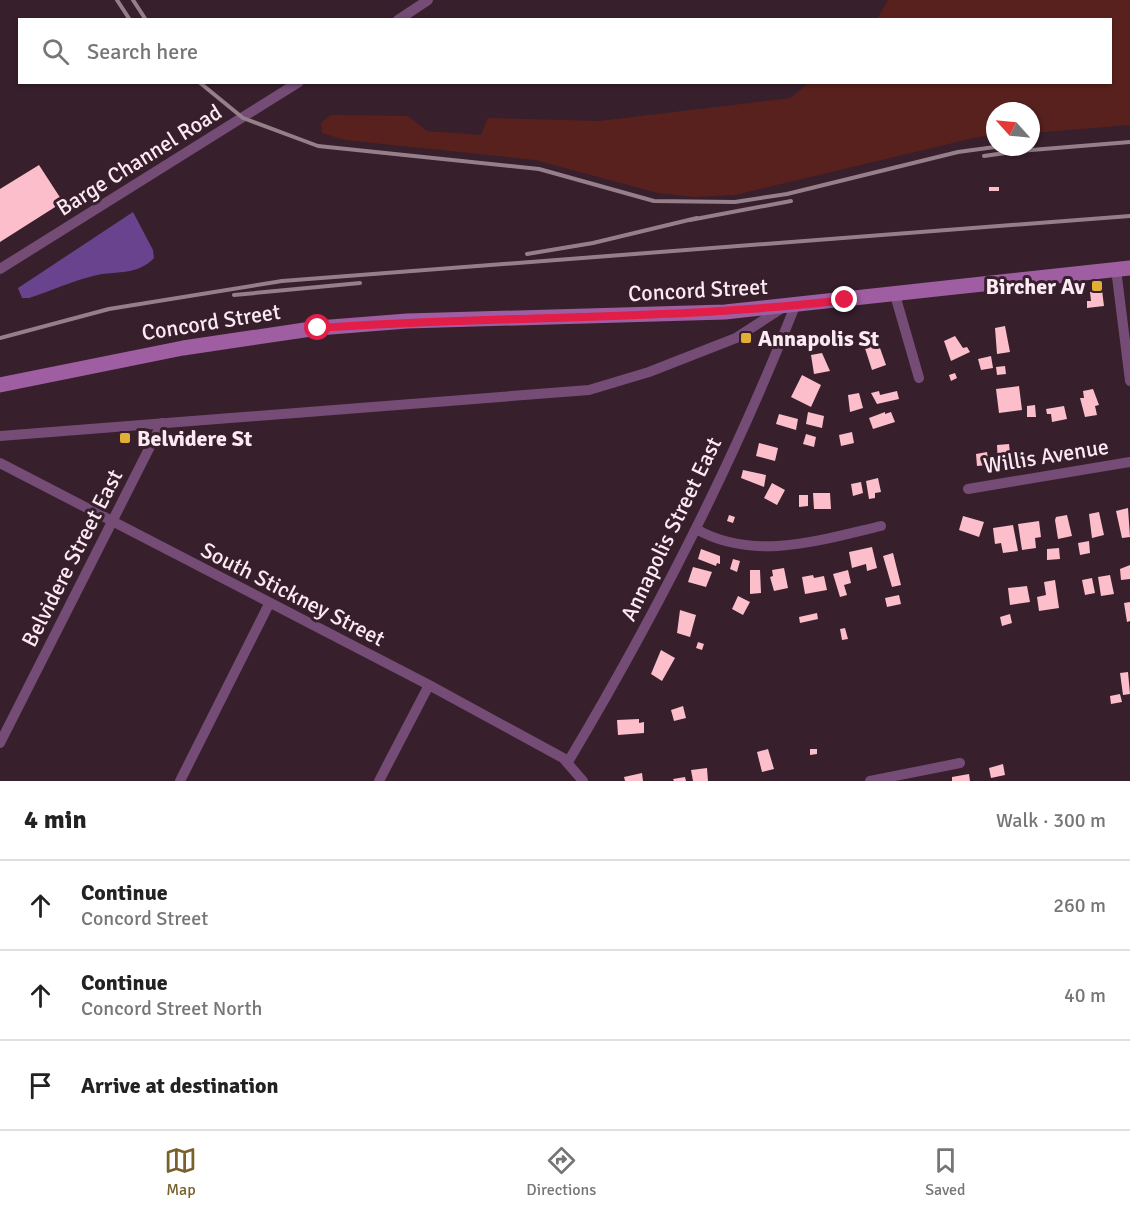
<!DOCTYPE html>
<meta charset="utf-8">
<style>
:root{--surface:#fff;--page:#f6f6f6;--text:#222;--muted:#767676;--line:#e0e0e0;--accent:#78612a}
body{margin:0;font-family:Signika,sans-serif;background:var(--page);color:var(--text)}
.compass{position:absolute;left:986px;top:102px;width:54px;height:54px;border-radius:50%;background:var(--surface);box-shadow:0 2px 4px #0004;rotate:297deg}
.stop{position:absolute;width:18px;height:18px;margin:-14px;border:4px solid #e11d48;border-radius:50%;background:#fff}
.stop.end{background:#e11d48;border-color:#fff;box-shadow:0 2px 6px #0008}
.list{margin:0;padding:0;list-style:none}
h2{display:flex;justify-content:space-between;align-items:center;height:78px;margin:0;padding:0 24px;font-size:26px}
h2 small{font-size:20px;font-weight:400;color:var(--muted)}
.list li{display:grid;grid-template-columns:39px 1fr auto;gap:18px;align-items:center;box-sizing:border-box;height:90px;padding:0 24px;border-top:2px solid var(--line)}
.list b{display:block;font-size:22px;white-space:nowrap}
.list p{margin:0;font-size:20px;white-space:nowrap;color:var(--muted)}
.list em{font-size:20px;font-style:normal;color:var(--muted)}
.icon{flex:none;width:33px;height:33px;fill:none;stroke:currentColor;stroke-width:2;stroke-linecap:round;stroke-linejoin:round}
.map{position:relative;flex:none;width:1130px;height:781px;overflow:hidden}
.search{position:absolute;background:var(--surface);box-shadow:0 2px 4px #0004;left:18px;right:18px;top:18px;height:66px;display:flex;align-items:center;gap:15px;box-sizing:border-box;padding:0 21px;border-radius:0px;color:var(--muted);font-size:22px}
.sheet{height:348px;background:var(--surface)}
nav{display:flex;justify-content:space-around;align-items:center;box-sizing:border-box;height:84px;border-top:2px solid var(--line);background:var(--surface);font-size:16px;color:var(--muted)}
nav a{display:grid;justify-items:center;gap:3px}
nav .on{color:var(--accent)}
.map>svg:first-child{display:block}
.green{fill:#58211e}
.water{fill:#69438d}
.building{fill:#fcbeca}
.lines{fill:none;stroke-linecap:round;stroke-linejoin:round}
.street{stroke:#744c75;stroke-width:10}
.secondary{stroke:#9f5ea1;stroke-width:15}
.rail{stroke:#947f8a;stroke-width:4}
.route{stroke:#e11d48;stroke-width:8}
.poi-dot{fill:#e1af34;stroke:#371f2c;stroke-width:2}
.labels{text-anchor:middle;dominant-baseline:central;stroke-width:6;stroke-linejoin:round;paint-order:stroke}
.street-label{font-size:22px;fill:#fceaf3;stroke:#371f2c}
.poi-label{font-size:22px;font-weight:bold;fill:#fceaf3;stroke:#371f2c;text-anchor:start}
</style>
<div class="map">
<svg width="1130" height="781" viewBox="0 0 1130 781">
<rect width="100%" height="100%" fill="#371f2c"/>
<path class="green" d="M 888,0 L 1130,0 L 1130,125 L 1031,133 L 1031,111 L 995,111 L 995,135 L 978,137 L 735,195 L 694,197 L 658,193 L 535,160 L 345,140 L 322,133 L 321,123 L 330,115 L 408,116 L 427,131 L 481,135 L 488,118 L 599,121 L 791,98 L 808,83 L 1110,82 L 1110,20 L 877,19 Z"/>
<path class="water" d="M 133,212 L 153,250 L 154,258 C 138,275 118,271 97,275 C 74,280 51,291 29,298 L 22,298 L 18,288 Z"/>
<path class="building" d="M 39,165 L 63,202 L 0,242 L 0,189 Z
M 989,187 L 999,187 L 999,191 L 989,191 Z
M 1102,290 L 1104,306 L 1087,308 L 1087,301 L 1091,301 L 1090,292 Z
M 1005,326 L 1010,352 L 997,354 L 995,328 Z
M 875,334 L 886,365 L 872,370 L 862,339 Z
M 955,336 L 963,348 L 967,347 L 970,352 L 951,361 L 944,341 Z
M 822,353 L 830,371 L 814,374 L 811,355 Z
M 991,356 L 993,368 L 981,370 L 978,359 Z
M 1005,366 L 1006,374 L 997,375 L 996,367 Z
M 955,373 L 957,378 L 951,381 L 949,375 Z
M 802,375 L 821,385 L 811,407 L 791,397 Z
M 1019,386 L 1022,410 L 999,413 L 996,389 Z
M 1093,389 L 1099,405 L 1095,406 L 1097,415 L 1085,417 L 1080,398 L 1084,398 L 1083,391 Z
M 879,391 L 880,395 L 897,391 L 899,399 L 877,404 L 871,393 Z
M 859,393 L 863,408 L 850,412 L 848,395 Z
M 1035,405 L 1036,417 L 1027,417 L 1027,406 Z
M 1064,406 L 1067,419 L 1052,422 L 1051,414 L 1047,414 L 1046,409 Z
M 808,412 L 824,416 L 822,428 L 806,424 Z
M 885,412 L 885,414 L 891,412 L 895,422 L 873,429 L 869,418 Z
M 779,414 L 798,419 L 796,430 L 776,424 Z
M 852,432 L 854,443 L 841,446 L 839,435 Z
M 806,434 L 816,437 L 814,447 L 803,444 Z
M 759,443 L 778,448 L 775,461 L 756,456 Z
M 1009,444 L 1011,463 L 998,465 L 997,445 Z
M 987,452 L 989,465 L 977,466 L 976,454 Z
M 743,470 L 766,475 L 764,487 L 741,478 Z
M 878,478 L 881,492 L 875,493 L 875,498 L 869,499 L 866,481 Z
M 861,482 L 863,493 L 853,496 L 851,484 Z
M 772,483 L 785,490 L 777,505 L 764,498 Z
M 813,493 L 830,493 L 831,509 L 814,509 Z
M 799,495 L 808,495 L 808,506 L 799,507 Z
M 1128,508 L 1130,537 L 1122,538 L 1116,511 Z
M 1099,512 L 1104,535 L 1092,538 L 1089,514 Z
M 729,515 L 735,517 L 733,523 L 727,521 Z
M 1067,515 L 1072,536 L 1058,539 L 1055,520 L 1056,517 Z
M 963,516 L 984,522 L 979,537 L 959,530 Z
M 1039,521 L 1041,537 L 1035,538 L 1036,548 L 1022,550 L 1018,524 Z
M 1013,525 L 1018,551 L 1003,553 L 1001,543 L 995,544 L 993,528 Z
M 1089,541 L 1090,553 L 1080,555 L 1078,543 Z
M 872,547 L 877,568 L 867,571 L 866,564 L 852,568 L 849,552 Z
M 1059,548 L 1060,559 L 1047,560 L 1047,549 Z
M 701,549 L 720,556 L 720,564 L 717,563 L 716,566 L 698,559 Z
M 893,553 L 901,585 L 892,587 L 883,556 Z
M 733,559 L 740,561 L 737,572 L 730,569 Z
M 1130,565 L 1130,579 L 1121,580 L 1120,569 Z
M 693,567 L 712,572 L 706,587 L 688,582 Z
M 784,568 L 788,588 L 774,591 L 770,577 L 773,576 L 772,570 Z
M 750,570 L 760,570 L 761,593 L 750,594 Z
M 848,570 L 851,583 L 844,585 L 847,595 L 840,597 L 833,574 Z
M 813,575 L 814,578 L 824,576 L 827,590 L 805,594 L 802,577 Z
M 1110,575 L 1114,594 L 1101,596 L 1098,577 Z
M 1092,578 L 1095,593 L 1085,595 L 1082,580 Z
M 1055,580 L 1059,608 L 1039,611 L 1037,597 L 1046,595 L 1044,582 Z
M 1027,586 L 1030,602 L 1010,605 L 1008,588 Z
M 899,595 L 901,604 L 887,607 L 885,598 Z
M 738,596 L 750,602 L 743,615 L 732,609 Z
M 1130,602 L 1130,621 L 1127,622 L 1124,603 Z
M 680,610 L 696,615 L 690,637 L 677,633 Z
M 817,613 L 818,619 L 800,623 L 799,617 Z
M 1010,614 L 1012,623 L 1002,626 L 1000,617 Z
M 845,628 L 848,639 L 842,640 L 840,629 Z
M 698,642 L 704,644 L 702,650 L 696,648 Z
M 661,650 L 675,658 L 662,681 L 651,674 Z
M 1128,672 L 1130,694 L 1123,695 L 1120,673 Z
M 1120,694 L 1122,702 L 1111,704 L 1110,696 Z
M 683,706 L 686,718 L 674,721 L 671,710 Z
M 639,719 L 639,723 L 644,722 L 644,733 L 618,735 L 617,720 Z
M 768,749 L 774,769 L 762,772 L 757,752 Z
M 810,749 L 817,749 L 817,754 L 810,755 Z
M 1003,764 L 1005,775 L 991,778 L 989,768 Z
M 707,768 L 708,781 L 693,781 L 691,770 Z
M 642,773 L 643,781 L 625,781 L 624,777 Z
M 969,774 L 970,781 L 952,781 L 952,777 Z
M 685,777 L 686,781 L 674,781 L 673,779 Z"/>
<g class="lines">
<path class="street" d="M 398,20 L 428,0
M 0,269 L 299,82
M 1116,269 L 1130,381
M 895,295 L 919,378
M 0,436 L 589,390 L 649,372 L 736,338 L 782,308
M 0,463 L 429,685 L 563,758 L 583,781
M 968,489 L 1130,462
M 696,529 C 754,562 821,540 881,526
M 0,743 L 162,423
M 568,762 C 655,616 733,464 795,306
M 180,781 L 269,604
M 379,781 L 429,685
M 870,781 L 960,763"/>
<path class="secondary" d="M 0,385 L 183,348 L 318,328 L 407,321 L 725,312 L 1130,268"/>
<path class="rail" d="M 117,0 L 130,20
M 133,0 L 146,20
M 199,82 L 243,118 L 318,146 L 539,169 L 654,201 L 735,202 L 787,194 L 958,152 L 995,147
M 984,156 L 1019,151 L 1130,142
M 690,220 L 791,201
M 527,254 L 593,243 L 697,218
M 234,295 L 360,283
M 0,338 L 109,309 L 282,281 L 1130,216"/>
</g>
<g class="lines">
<path class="route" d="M 318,328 C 494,315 670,321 845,300"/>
</g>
<g class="poi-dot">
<rect x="1091" y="280" width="12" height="12" rx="3"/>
<rect x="740" y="332" width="12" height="12" rx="3"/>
<rect x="119" y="432" width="12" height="12" rx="3"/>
</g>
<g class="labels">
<g class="street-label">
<text transform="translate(139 160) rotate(-32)">Barge Channel Road</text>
<text transform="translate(698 290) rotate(-3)">Concord Street</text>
<text transform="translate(211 322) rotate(-9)">Concord Street</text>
<text transform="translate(1046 456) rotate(-9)">Willis Avenue</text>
<text transform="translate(671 529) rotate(-64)">Annapolis Street East</text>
<text transform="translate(72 558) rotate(-63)">Belvidere Street East</text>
<text transform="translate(293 594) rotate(27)">South Stickney Street</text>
</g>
<g class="poi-label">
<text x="1085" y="286" text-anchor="end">Bircher Av</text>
<text x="758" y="338">Annapolis St</text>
<text x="137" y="438">Belvidere St</text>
</g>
</g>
</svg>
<svg class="compass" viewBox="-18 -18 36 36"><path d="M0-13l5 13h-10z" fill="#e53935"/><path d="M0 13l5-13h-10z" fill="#767676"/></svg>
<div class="stop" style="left:318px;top:328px"></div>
<div class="stop end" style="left:845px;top:300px"></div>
<div class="search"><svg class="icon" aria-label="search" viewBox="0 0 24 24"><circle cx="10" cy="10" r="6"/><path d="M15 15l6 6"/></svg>Search here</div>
</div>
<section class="sheet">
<h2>4 min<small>Walk · 300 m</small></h2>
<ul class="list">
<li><svg class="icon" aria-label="ahead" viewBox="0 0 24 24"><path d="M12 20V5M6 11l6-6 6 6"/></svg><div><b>Continue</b><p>Concord Street</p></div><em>260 m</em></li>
<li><svg class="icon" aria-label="ahead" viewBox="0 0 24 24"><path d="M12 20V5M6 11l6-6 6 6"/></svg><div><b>Continue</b><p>Concord Street North</p></div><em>40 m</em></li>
<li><svg class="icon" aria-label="arrive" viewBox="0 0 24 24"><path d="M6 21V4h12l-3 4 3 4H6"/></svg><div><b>Arrive at destination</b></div></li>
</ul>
</section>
<nav>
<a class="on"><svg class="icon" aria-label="map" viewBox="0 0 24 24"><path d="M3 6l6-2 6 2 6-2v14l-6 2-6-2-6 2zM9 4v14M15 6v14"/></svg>Map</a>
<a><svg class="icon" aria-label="directions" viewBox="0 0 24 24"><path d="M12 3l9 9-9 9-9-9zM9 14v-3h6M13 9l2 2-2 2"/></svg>Directions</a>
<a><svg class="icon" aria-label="saved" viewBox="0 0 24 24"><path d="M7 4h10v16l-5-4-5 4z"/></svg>Saved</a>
</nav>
